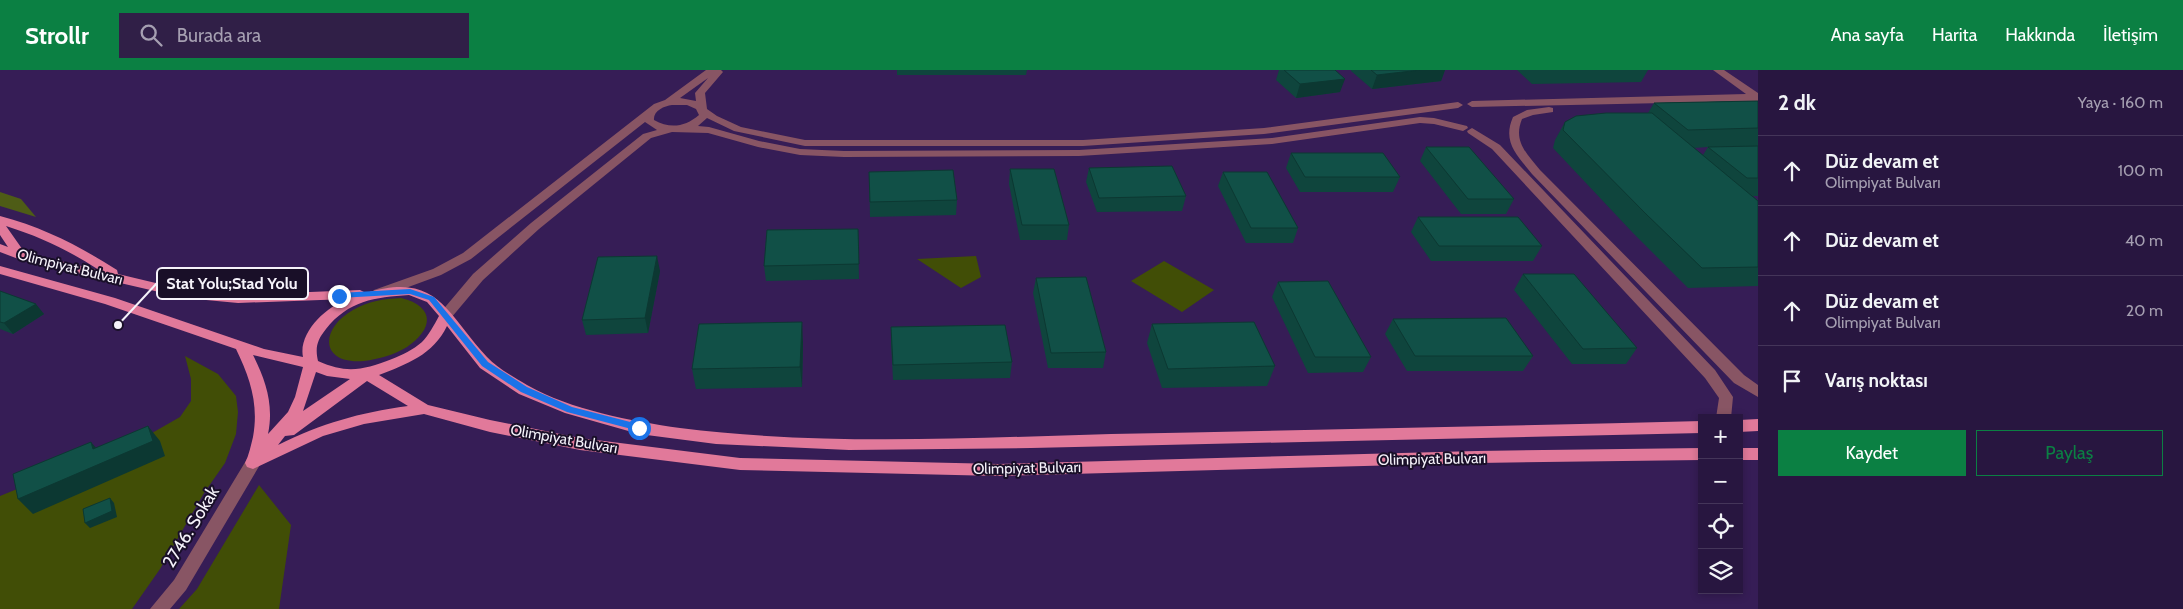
<!DOCTYPE html>
<html lang="tr">
<meta charset="utf-8">
<style>
:root{--surface:#281640;--page:#301f47;--text:#f1f3f6;--muted:#a59fb1;--line:#443559;--accent:#0b8043}
body{margin:0;font-family:Cabin,sans-serif;background:var(--page);color:var(--text)}
.controls{position:absolute;right:15px;bottom:15px;display:grid;overflow:hidden;border-radius:0px;box-shadow:0 2px 8px #0003}
.controls button{width:45px;height:45px;display:grid;place-items:center;padding:0;border:0;border-bottom:1px solid var(--line);background:var(--surface);color:var(--text);font:25px sans-serif}
.stop{position:absolute;width:15px;height:15px;margin:-11px;border:4px solid #1a73e8;border-radius:50%;background:#fff}
.stop.end{background:#1a73e8;border-color:#fff;box-shadow:0 1px 5px #0008}
.list{margin:0;padding:0;list-style:none}
h2{display:flex;justify-content:space-between;align-items:center;height:65px;margin:0;padding:0 20px;font-size:21px}
h2 small{font-size:16px;font-weight:400;color:var(--muted)}
.list li{display:grid;grid-template-columns:32px 1fr auto;gap:15px;align-items:center;box-sizing:border-box;height:70px;padding:0 20px;border-top:1px solid var(--line)}
.list b{display:block;font-size:19px;white-space:nowrap}
.list p{margin:0;font-size:16px;white-space:nowrap;color:var(--muted)}
.list em{font-size:16px;font-style:normal;color:var(--muted)}
.actions{display:flex;gap:10px;padding:15px 20px}
.actions a{flex:1;padding:11px 0;border:1px solid var(--accent);border-radius:0px;text-align:center;font-size:18px;color:var(--accent)}
.actions .main{background:var(--accent);color:#fff}
.icon{flex:none;width:28px;height:28px;fill:none;stroke:currentColor;stroke-width:2;stroke-linecap:round;stroke-linejoin:round}
.map{position:relative;flex:none;width:1758px;height:539px;overflow:hidden}
header{display:flex;align-items:center;gap:30px;box-sizing:border-box;height:70px;padding:0 25px;background:var(--accent);color:#fff}
header strong{font-size:24px}
nav{display:flex;gap:28px;margin-inline-start:auto;font-size:18px}
.search{width:350px;height:45px;background:var(--page);display:flex;align-items:center;gap:12px;box-sizing:border-box;padding:0 18px;border-radius:0px;color:var(--muted);font-size:19px}
main{display:flex}
aside{flex:1;background:var(--surface)}
.map>svg:first-child{display:block}
.green{fill:#414e06}
.forest{fill:#4e5c16}
.lines{fill:none;stroke-linecap:round;stroke-linejoin:round}
.minor{fill:#885564;fill-rule:evenodd}
.primary{fill:#e1799a;fill-rule:evenodd}
.wall{fill:#0f453d;fill-rule:evenodd}
.shaded-wall{fill:#0c3832}
.building{fill:#115047;stroke:#0c3832}
.route{fill:#1a73e8}
.labels{text-anchor:middle;dominant-baseline:central;stroke-width:4;stroke-linejoin:round;paint-order:stroke}
.street-label{font-size:15px;fill:#f5f2fa;stroke:#190f28}
.near-street-label{font-size:18px;fill:#f5f2fa;stroke:#190f28}
.leader{fill:none;stroke:#f5f2fa;stroke-width:2}
.callout-dot{fill:#f5f2fa;stroke:#190f28;stroke-width:2}
.callout{fill:#190f28;stroke:#f5f2fa;stroke-width:2}
.callout-label{font-size:16px;text-anchor:middle;font-weight:bold;fill:#f5f2fa}
</style>
<header>
<strong>Strollr</strong>
<div class="search"><svg class="icon" aria-label="search" viewBox="0 0 24 24"><circle cx="10" cy="10" r="6"/><path d="M15 15l6 6"/></svg>Burada ara</div>
<nav><a>Ana sayfa</a><a>Harita</a><a>Hakkında</a><a>İletişim</a></nav>
</header>
<main>
<div class="map">
<svg width="1758" height="539" viewBox="0 0 1758 539">
<rect width="100%" height="100%" fill="#361d56"/>
<path class="green" d="M 976,186 L 981,207 L 961,218 L 917,189 Z
M 1164,191 L 1214,220 L 1182,242 L 1131,211 Z
M 401,228 C 435,236 434,259 407,277 C 394,285 379,289 364,291 C 320,295 319,259 353,240 C 368,231 384,229 401,228 Z
M 185,286 L 218,304 L 236,326 L 238,342 L 236,364 L 225,393 L 204,423 L 160,499 L 132,539 L 0,539 L 0,426 L 145,367 L 180,347 L 191,331 L 191,309 Z
M 259,415 L 291,455 L 279,539 L 179,539 L 197,519 Z"/>
<path class="forest" d="M 0,122 L 21,129 L 36,147 L 0,136 Z"/>
<g class="lines">
<path class="minor" d="M 706,0 L 721,0 L 723,2 L 705,23 L 707,39 L 717,46 L 741,57 L 805,70 L 1083,70 L 1264,58 L 1458,32 L 1463,35 L 1458,38 L 1264,64 L 1083,76 L 805,76 L 734,61 L 707,48 L 698,56 L 709,57 L 759,71 L 800,79 L 844,81 L 1079,80 L 1272,68 L 1420,47 L 1434,48 L 1467,56 L 1468,58 L 1463,61 L 1434,54 L 1420,53 L 1272,74 L 1079,86 L 844,87 L 800,85 L 758,77 L 708,63 L 672,62 L 651,68 L 539,159 L 483,210 L 451,248 L 441,248 L 439,245 L 441,242 L 473,204 L 531,153 L 643,64 L 657,60 L 645,52 L 471,189 L 441,205 L 384,226 L 374,226 L 372,223 L 374,220 L 433,199 L 463,183 L 654,34 L 665,30 ZM 708,8 L 695,23 L 696,31 L 680,28 ZM 672,35 L 687,35 L 696,39 L 699,45 C 685,57 670,59 654,50 C 653,41 664,36 672,35 Z
M 1713,0 L 1724,0 L 1758,23 L 1758,31 L 1472,37 L 1467,34 L 1472,31 L 1746,24 Z
M 1549,37 L 1553,38 L 1553,42 L 1533,45 L 1522,49 C 1513,71 1526,83 1540,100 L 1744,305 L 1758,315 L 1758,327 L 1734,313 L 1532,104 C 1517,85 1502,72 1513,47 L 1527,40 Z
M 1472,58 L 1500,75 L 1715,300 L 1733,327 L 1731,348 L 1716,348 L 1719,328 L 1705,308 L 1492,79 L 1468,63 L 1467,61 Z
M 253,387 L 259,389 L 261,393 L 186,520 L 170,539 L 150,539 L 174,510 L 247,389 Z"/>
<path class="primary" d="M 0,146 C 45,158 79,176 117,200 L 118,204 L 185,220 L 238,225 L 360,220 L 366,223 C 438,201 446,243 487,287 C 497,298 514,307 527,315 C 571,340 631,351 680,358 C 822,376 968,368 1111,364 C 1308,360 1505,356 1702,351 L 1702,363 L 1031,378 L 849,380 L 716,374 L 639,364 L 565,343 L 519,324 L 480,298 L 447,256 C 433,285 407,294 379,305 L 428,335 L 490,350 L 580,368 L 740,388 L 998,394 L 1477,381 L 1702,378 L 1702,390 L 1477,393 L 998,406 L 740,400 L 580,380 L 490,362 L 424,344 L 364,354 L 323,366 L 253,399 L 247,397 L 245,393 C 249,385 251,375 253,367 C 259,334 250,308 236,279 L 105,234 L 0,204 L 0,196 L 115,228 L 264,279 L 303,287 C 298,263 326,237 347,229 L 238,233 L 185,228 L 21,190 L 0,182 L 0,174 L 8,177 L 0,165 ZM 6,156 C 41,167 68,180 99,200 L 25,183 ZM 409,225 L 427,232 L 439,246 C 434,255 429,265 422,272 C 413,280 402,285 392,289 C 363,300 347,304 318,291 C 315,278 317,270 326,259 C 348,231 375,227 409,225 ZM 253,285 L 303,297 L 295,327 L 288,342 L 268,364 C 274,335 266,311 253,285 ZM 316,302 L 327,306 L 350,309 L 303,341 ZM 367,311 L 408,336 C 358,343 323,353 278,375 L 285,366 L 294,365 Z
M 1758,349 L 1758,361 L 1739,362 L 1739,350 Z
M 1739,378 L 1758,378 L 1758,390 L 1739,390 Z"/>
</g>
<path class="wall" d="M 897,0 L 1027,0 L 1026,5 L 897,5 Z
M 1279,0 L 1335,0 L 1340,22 L 1296,28 L 1276,10 Z
M 1351,0 L 1445,0 L 1441,11 L 1372,19 L 1351,1 Z
M 1517,0 L 1648,0 L 1641,12 L 1532,14 Z
M 1758,31 L 1758,126 L 1753,126 L 1758,131 L 1758,216 L 1688,218 L 1633,163 L 1553,78 L 1555,70 L 1565,52 L 1648,43 L 1654,33 ZM 1708,77 L 1703,85 L 1694,78 Z
M 1426,77 L 1514,129 L 1506,144 L 1461,144 L 1420,91 Z
M 1291,83 L 1400,107 L 1393,122 L 1300,122 L 1286,98 Z
M 1089,98 L 1186,126 L 1182,141 L 1097,142 L 1086,112 Z
M 1010,99 L 1069,155 L 1067,170 L 1020,170 L 1009,114 Z
M 869,102 L 957,130 L 956,145 L 870,147 Z
M 1223,102 L 1298,158 L 1293,173 L 1246,173 L 1218,116 Z
M 1418,147 L 1542,176 L 1533,191 L 1431,191 L 1411,162 Z
M 858,159 L 859,209 L 766,211 L 764,196 Z
M 660,201 L 648,263 L 586,265 L 582,250 Z
M 1523,204 L 1637,278 L 1626,294 L 1572,294 L 1514,220 Z
M 1036,208 L 1106,282 L 1103,298 L 1048,298 L 1033,223 Z
M 1278,212 L 1371,287 L 1363,302 L 1308,303 L 1272,227 Z
M 0,221 L 44,244 L 13,264 L 0,259 Z
M 1393,249 L 1533,286 L 1523,301 L 1407,301 L 1385,264 Z
M 1152,254 L 1275,296 L 1267,316 L 1162,318 L 1147,273 Z
M 891,257 L 1012,292 L 1010,308 L 893,310 L 891,272 Z
M 803,272 L 802,317 L 696,319 L 692,299 Z"/>
<path class="shaded-wall" d="M 1420,0 L 1445,0 L 1441,11 L 1372,19 L 1377,5 Z
M 1345,9 L 1340,22 L 1296,28 L 1300,14 Z
M 657,186 L 660,201 L 648,263 L 645,248 Z
M 36,234 L 44,244 L 13,264 L 4,253 Z
M 802,252 L 803,272 L 802,317 L 800,297 Z
M 148,356 L 160,371 L 165,386 L 33,444 L 18,429 L 93,379 L 91,372 L 104,387 Z
M 110,428 L 114,433 L 117,447 L 90,458 L 85,453 Z"/>
<path class="building" d="M 1284,0 L 1335,0 L 1345,9 L 1300,14 Z
M 1371,0 L 1420,0 L 1377,5 Z
M 1758,31 L 1758,58 L 1688,60 L 1654,33 Z
M 1606,43 L 1652,43 L 1758,131 L 1758,197 L 1702,198 L 1646,144 L 1563,60 L 1565,52 L 1576,46 Z
M 1758,76 L 1758,108 L 1747,108 L 1708,77 Z
M 1426,77 L 1469,77 L 1514,129 L 1468,129 Z
M 1291,83 L 1383,83 L 1400,107 L 1305,107 Z
M 1172,96 L 1186,126 L 1099,128 L 1089,98 Z
M 1010,99 L 1054,99 L 1069,155 L 1022,155 Z
M 953,100 L 957,130 L 870,132 L 869,102 Z
M 1223,102 L 1267,102 L 1298,158 L 1251,158 Z
M 1418,147 L 1518,147 L 1542,176 L 1439,176 Z
M 858,159 L 859,194 L 764,196 L 767,160 Z
M 657,186 L 645,248 L 582,250 L 598,187 Z
M 1523,204 L 1574,204 L 1637,278 L 1583,279 Z
M 1086,207 L 1106,282 L 1051,283 L 1036,208 Z
M 1328,211 L 1371,287 L 1315,287 L 1278,212 Z
M 0,221 L 36,234 L 4,253 L 0,252 Z
M 1506,248 L 1533,286 L 1415,286 L 1393,249 Z
M 802,252 L 800,297 L 692,299 L 699,254 Z
M 1254,252 L 1275,296 L 1168,299 L 1152,254 Z
M 1005,255 L 1012,292 L 893,295 L 891,257 Z
M 148,356 L 153,371 L 18,429 L 13,404 L 91,372 L 93,379 Z
M 110,428 L 112,441 L 85,453 L 83,439 Z"/>
<path class="route" d="M 410,219 L 434,227 L 488,292 L 527,317 L 572,337 L 642,355 L 642,360 L 639,361 L 567,342 L 521,322 L 482,296 L 429,230 L 410,224 L 339,228 L 335,226 L 339,223 Z"/>
<g class="labels">
<g class="street-label">
<text transform="translate(70 197) rotate(14)">Olimpiyat Bulvarı</text>
<text transform="translate(564 369) rotate(10)">Olimpiyat Bulvarı</text>
<text transform="translate(1432 389) rotate(-1)">Olimpiyat Bulvarı</text>
<text transform="translate(1027 398) rotate(-1)">Olimpiyat Bulvarı</text>
</g>
<g class="near-street-label">
<text transform="translate(191 457) rotate(-59)">2746. Sokak</text>
</g>
</g>
<path class="leader" d="M118 255L157 213"/>
<circle class="callout-dot" cx="118" cy="255" r="5"/>
<rect class="callout" x="157" y="198" width="151" height="31" rx="5"/>
<g class="callout-label">
<text x="232" y="219">Stat Yolu;Stad Yolu</text>
</g>
</svg>
<div class="controls">
<button>+</button>
<button>−</button>
<button><svg class="icon" aria-label="locate" viewBox="0 0 24 24"><circle cx="12" cy="12" r="6"/><path d="M12 2v4M12 18v4M2 12h4M18 12h4"/></svg></button>
<button><svg class="icon" aria-label="layers" viewBox="0 0 24 24"><path d="M12 4l9 5-9 5-9-5zM3 14l9 5 9-5"/></svg></button>
</div>
<div class="stop" style="left:639px;top:358px"></div>
<div class="stop end" style="left:339px;top:226px"></div>
</div>
<aside>
<h2>2 dk<small>Yaya · 160 m</small></h2>
<ul class="list">
<li><svg class="icon" aria-label="ahead" viewBox="0 0 24 24"><path d="M12 20V5M6 11l6-6 6 6"/></svg><div><b>Düz devam et</b><p>Olimpiyat Bulvarı</p></div><em>100 m</em></li>
<li><svg class="icon" aria-label="ahead" viewBox="0 0 24 24"><path d="M12 20V5M6 11l6-6 6 6"/></svg><div><b>Düz devam et</b></div><em>40 m</em></li>
<li><svg class="icon" aria-label="ahead" viewBox="0 0 24 24"><path d="M12 20V5M6 11l6-6 6 6"/></svg><div><b>Düz devam et</b><p>Olimpiyat Bulvarı</p></div><em>20 m</em></li>
<li><svg class="icon" aria-label="arrive" viewBox="0 0 24 24"><path d="M6 21V4h12l-3 4 3 4H6"/></svg><div><b>Varış noktası</b></div></li>
</ul>
<div class="actions"><a class="main">Kaydet</a><a>Paylaş</a></div>
</aside>
</main>
